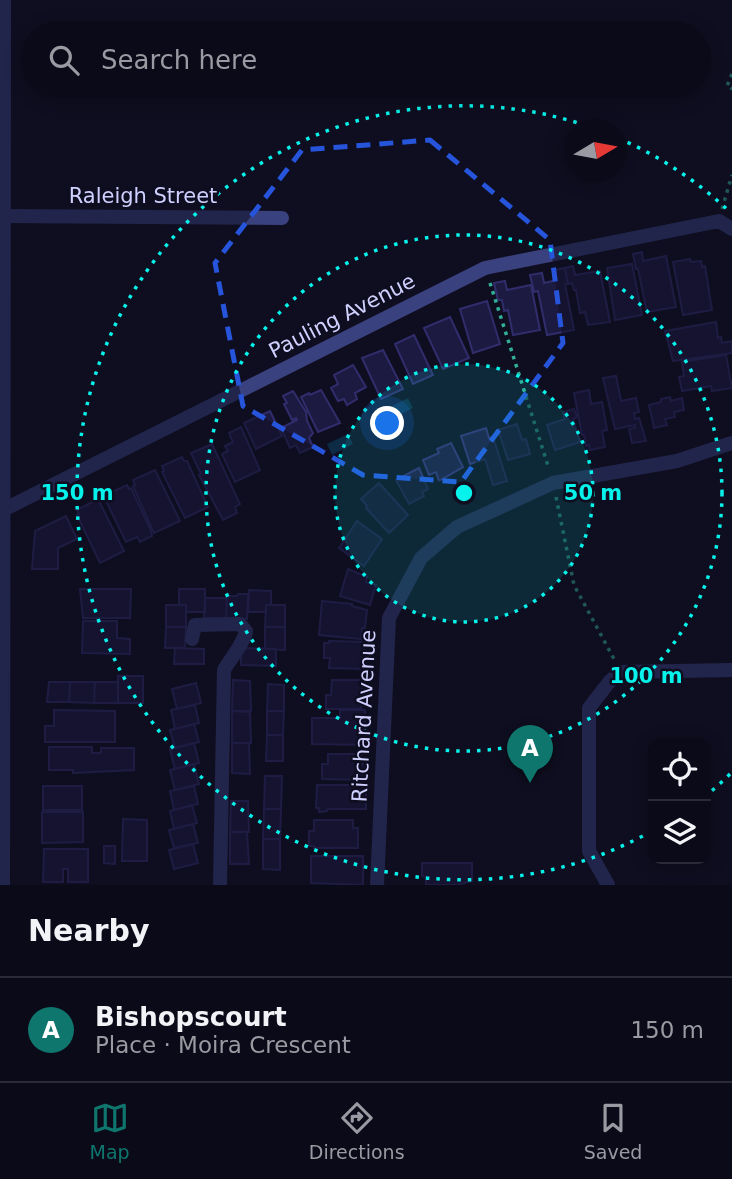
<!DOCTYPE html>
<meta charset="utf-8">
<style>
:root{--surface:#0b0a19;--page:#141322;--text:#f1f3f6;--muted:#9a9aa2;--line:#2b2b38;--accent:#0f766e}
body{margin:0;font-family:"DejaVu Sans",sans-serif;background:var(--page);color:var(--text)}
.controls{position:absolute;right:21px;bottom:21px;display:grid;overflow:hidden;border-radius:14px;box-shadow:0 4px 18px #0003}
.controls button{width:63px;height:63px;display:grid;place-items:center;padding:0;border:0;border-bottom:2px solid var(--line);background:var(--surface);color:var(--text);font:35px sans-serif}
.compass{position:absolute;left:564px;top:119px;width:63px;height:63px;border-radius:50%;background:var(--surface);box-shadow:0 4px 18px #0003;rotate:80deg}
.you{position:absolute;left:388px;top:424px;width:24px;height:24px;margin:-18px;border:5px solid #fff;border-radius:50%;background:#1a73e8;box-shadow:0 0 0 10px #1a73e833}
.badge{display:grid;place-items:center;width:46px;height:46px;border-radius:50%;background:var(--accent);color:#fff;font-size:23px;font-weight:700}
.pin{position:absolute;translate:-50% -58px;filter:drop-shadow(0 2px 4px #0008)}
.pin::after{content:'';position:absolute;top:37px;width:24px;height:21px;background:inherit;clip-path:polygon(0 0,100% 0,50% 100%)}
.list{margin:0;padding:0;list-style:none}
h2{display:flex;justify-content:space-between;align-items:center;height:91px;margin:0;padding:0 28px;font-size:30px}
h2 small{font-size:23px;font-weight:400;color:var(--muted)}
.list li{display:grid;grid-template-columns:46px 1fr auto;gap:21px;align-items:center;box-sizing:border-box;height:105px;padding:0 28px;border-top:2px solid var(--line)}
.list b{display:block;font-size:26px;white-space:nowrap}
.list p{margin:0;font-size:23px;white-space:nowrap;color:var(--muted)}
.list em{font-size:23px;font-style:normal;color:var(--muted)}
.icon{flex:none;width:38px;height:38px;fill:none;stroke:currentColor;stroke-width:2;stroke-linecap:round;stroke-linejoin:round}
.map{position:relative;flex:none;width:732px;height:885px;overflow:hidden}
.search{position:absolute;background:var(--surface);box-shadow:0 4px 18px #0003;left:21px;right:21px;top:21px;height:77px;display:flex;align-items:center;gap:18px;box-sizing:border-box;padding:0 24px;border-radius:38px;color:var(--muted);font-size:26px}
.sheet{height:196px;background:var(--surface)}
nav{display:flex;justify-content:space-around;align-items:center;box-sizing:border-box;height:98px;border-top:2px solid var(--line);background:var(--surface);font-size:19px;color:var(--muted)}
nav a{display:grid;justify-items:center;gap:4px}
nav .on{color:var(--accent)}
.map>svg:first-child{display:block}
.water{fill:#0e2b45}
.building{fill:#1d1a41;stroke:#312d6d;stroke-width:2}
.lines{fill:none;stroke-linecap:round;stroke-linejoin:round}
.path{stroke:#31af97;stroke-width:3.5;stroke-dasharray:3.5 5;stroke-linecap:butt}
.minor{stroke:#3a417f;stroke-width:14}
.tertiary{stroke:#3a417f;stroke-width:14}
.marked{fill:none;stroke:#2654da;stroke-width:5;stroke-dasharray:14 9;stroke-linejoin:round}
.ring{fill:none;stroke:#07f2ea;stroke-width:3.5;stroke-dasharray:3.5 7}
.labels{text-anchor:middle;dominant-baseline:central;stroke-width:5;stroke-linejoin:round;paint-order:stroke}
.street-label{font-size:21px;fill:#cfd0fe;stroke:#0f0e21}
.centre{fill:#07f2ea;stroke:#0f0e21;stroke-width:3.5}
.ring-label{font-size:21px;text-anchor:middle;font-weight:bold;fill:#07f2ea;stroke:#0f0e21;stroke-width:5;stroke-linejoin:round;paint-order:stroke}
</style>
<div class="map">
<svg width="732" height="885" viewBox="0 0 732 885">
<rect width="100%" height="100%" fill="#0f0e21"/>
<path class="water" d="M 408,398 L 413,408 L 391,419 L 386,409 Z
M 348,434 L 353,444 L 332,455 L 327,444 Z"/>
<path class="building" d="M 642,252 L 643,261 L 666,256 L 676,307 L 647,312 L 638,269 L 636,269 L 633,254 Z
M 690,259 L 691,262 L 701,261 L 702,267 L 705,266 L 712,310 L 683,315 L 673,262 Z
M 632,264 L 642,315 L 615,320 L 607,268 Z
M 573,266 L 575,275 L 600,271 L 610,322 L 588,325 L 585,312 L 580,313 L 576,290 L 574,290 L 572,283 L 568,284 L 565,268 Z
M 565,268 L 568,283 L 565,284 L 574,330 L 547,335 L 538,291 L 534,292 L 530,275 L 542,273 L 544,283 L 557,280 L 555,270 Z
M 505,281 L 507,290 L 531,285 L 540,330 L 513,335 L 508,310 L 504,311 L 502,300 L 498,300 L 494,283 Z
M 487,301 L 500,344 L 473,353 L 460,309 Z
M 450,317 L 469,358 L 443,369 L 424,328 Z
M 716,322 L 718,338 L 721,337 L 722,343 L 732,341 L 732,353 L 673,361 L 665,331 Z
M 414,335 L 433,375 L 413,384 L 395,344 Z
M 383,350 L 403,389 L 381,399 L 362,358 Z
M 726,355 L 732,388 L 712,391 L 711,386 L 682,391 L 679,377 L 684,376 L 682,362 Z
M 353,365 L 366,387 L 355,393 L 357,399 L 347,405 L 344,399 L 338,401 L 331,388 L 338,384 L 334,375 Z
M 616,376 L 621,401 L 636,398 L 639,412 L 634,413 L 635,419 L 639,418 L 646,441 L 632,443 L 629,429 L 635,428 L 635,425 L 615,429 L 603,378 Z
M 321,390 L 340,423 L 318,432 L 301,397 L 309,393 L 310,395 Z
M 589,390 L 591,404 L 602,402 L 607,430 L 602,431 L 605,447 L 590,450 L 589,445 L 586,446 L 584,435 L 582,435 L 574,393 Z
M 293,391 L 306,412 L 307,421 L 313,433 L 309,438 L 313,447 L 300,453 L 296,445 L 290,448 L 281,428 L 297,420 L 296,418 L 292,420 L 284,404 L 287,403 L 283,396 Z
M 670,397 L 671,401 L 682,398 L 684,410 L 674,412 L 675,417 L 665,419 L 667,425 L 654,428 L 649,405 L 661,402 L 661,399 Z
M 574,409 L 577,417 L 573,419 L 580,442 L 555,450 L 547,425 L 565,419 L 563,412 Z
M 270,411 L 282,436 L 256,449 L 244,423 Z
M 517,424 L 522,440 L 526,439 L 530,454 L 508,460 L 498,430 Z
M 241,427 L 260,470 L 235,482 L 222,454 L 228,451 L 225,446 L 233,442 L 229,433 Z
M 486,428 L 489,438 L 493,437 L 507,481 L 493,485 L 485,459 L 470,464 L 461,436 Z
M 451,443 L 463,467 L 439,481 L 436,472 L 429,475 L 423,460 L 439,453 L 437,449 Z
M 212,444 L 240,504 L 235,507 L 237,513 L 223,520 L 199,475 L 201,474 L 191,453 Z
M 182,457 L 184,461 L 187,461 L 208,507 L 185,518 L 162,472 L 164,471 L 162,466 Z
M 419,468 L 428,489 L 422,492 L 424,496 L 409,504 L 396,480 Z
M 155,470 L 180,521 L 154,533 L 133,486 L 135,485 L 133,480 Z
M 379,483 L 408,515 L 389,533 L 366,508 L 367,506 L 361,499 Z
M 127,485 L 129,489 L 131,488 L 151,531 L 152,536 L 140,542 L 137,537 L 126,542 L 106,501 L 109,500 L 106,495 Z
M 98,499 L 124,551 L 100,563 L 77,515 L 79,514 L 77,510 Z
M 66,516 L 77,539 L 58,548 L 58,569 L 32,569 L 35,531 Z
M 357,521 L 382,539 L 364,566 L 339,548 Z
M 348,569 L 367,577 L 366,582 L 376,585 L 370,605 L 340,596 Z
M 80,589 L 131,589 L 130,618 L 83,618 Z
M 179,589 L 205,589 L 205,612 L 186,612 L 186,605 L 179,605 Z
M 249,590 L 271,591 L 271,605 L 266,605 L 266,612 L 248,612 Z
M 238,594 L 248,594 L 247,619 L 226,618 L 227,598 L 228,596 L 237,596 Z
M 205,598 L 227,598 L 226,618 L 204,618 Z
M 322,601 L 352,604 L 352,606 L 367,610 L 365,628 L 362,628 L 361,639 L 319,635 Z
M 166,605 L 186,605 L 186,627 L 166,627 Z
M 266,605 L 285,605 L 285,627 L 265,627 Z
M 83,621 L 117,621 L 117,638 L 130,639 L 130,654 L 82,653 Z
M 166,627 L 186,627 L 185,648 L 165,648 Z
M 265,627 L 285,627 L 285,650 L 265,649 Z
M 329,641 L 365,642 L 364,669 L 329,668 L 330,658 L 324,658 L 324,643 L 329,643 Z
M 175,648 L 204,649 L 204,664 L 174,664 Z
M 241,648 L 276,649 L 276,666 L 241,665 Z
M 118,676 L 143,676 L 143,703 L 118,703 Z
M 233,680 L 250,681 L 251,711 L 232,711 Z
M 332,680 L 364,680 L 361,709 L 326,709 L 326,695 L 331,695 Z
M 49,682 L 70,682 L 69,702 L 47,702 Z
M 70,682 L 95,682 L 94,703 L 69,702 Z
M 95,682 L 118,682 L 118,703 L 94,703 Z
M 196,683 L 201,703 L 177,709 L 172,689 Z
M 268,684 L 284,685 L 284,711 L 267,711 Z
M 195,705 L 199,723 L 175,729 L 171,710 Z
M 54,710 L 115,711 L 115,742 L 45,742 L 45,726 L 54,726 Z
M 340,710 L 365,710 L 365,721 L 360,720 L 360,729 L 364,729 L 364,745 L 312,744 L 312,718 L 340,718 Z
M 232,711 L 250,712 L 251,743 L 232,743 Z
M 267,711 L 284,711 L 283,735 L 267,735 Z
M 194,724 L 199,742 L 175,748 L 170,730 Z
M 267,735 L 283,735 L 283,761 L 266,761 Z
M 194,743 L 199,763 L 175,769 L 170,749 Z
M 232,743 L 249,743 L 250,774 L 232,773 Z
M 49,747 L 92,747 L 92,753 L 101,753 L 101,748 L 134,748 L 134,770 L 73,773 L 73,770 L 49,770 Z
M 328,754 L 362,754 L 362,764 L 367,764 L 367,780 L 322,779 L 322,764 L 328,764 Z
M 194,764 L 199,784 L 175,790 L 170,770 Z
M 265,776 L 282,776 L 281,809 L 264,809 Z
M 317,785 L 366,785 L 366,809 L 328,809 L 327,811 L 319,812 L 319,808 L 316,808 Z
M 43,786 L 82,786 L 82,810 L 43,810 Z
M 194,786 L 198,804 L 174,810 L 170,791 Z
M 231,801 L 248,801 L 249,832 L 230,832 Z
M 192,805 L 197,823 L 174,829 L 170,811 Z
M 264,809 L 281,809 L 280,839 L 263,839 Z
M 42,812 L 83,812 L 83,842 L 42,843 Z
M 123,819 L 147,820 L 147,861 L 122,861 Z
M 314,820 L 353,820 L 353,828 L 358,828 L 358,848 L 314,848 L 314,846 L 309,846 L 309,831 L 314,831 Z
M 193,824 L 198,843 L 174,848 L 169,830 Z
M 230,832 L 247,832 L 249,864 L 230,864 Z
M 263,839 L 280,839 L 280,870 L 263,869 Z
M 193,844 L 198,863 L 174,869 L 169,850 Z
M 104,846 L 115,846 L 115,864 L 104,863 Z
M 44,849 L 88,849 L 88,882 L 68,882 L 68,869 L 63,869 L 63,882 L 43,882 Z
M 311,856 L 363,856 L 363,885 L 311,883 Z
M 422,863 L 472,863 L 472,881 L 457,885 L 426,885 L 426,877 L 422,876 Z"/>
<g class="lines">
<path class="path" d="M 732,74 L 727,86 L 732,89
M 722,209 L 732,175
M 490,283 L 549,469
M 556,497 L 574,585 L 614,659"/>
<path class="minor" d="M 4,216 L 282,218
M 5,509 L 485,268 L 719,221 L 732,229
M 192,639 L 195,625 L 240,624 L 246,631 C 244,643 231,658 224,670 L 220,885
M 377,885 L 389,618 L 421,558 L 457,527 L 553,483 L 677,461 L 732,443
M 608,885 L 589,851 L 589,708 L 610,681 L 621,672 L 732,670"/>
<path class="tertiary" d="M 3,885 L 4,0"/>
</g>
<path d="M0 0H732V885H0ZM 430,140 L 550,240 L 563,343 L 461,482 L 363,475 L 243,406 L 215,263 L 302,150 Z" fill="#0f0e21" fill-opacity=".55" fill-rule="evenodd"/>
<path class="marked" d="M 430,140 L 550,240 L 563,343 L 461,482 L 363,475 L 243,406 L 215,263 L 302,150 Z"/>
<circle cx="464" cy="493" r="129" fill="#07f2ea" fill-opacity=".12"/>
<g class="ring">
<circle cx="464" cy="493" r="129"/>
<circle cx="464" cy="493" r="258"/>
<path d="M730 774A387 387 0 0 1 708 794M652 831A387 387 0 1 1 596 129M618 138A387 387 0 0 1 730 212"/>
</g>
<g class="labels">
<g class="street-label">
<text x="143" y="196">Raleigh Street</text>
<text transform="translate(342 316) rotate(-27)">Pauling Avenue</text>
<text transform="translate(364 716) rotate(-87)">Ritchard Avenue</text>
</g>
</g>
<circle cx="464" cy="493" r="10" class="centre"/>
<g class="ring-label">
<text x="77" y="500">150 m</text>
<text x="593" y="500">50 m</text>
<text x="646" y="683">100 m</text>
</g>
</svg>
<div class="controls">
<button><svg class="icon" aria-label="locate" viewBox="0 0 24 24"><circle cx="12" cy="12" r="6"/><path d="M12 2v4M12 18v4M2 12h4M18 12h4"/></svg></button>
<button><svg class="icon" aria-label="layers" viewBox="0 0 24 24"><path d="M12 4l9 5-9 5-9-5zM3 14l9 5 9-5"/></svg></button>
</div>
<svg class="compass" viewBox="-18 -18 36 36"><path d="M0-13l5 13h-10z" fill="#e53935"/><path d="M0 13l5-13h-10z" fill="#9a9aa2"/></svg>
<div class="you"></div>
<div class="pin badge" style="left:530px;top:783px">A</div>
<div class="search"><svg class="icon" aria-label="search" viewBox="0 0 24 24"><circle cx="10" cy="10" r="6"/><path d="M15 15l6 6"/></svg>Search here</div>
</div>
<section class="sheet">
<h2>Nearby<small></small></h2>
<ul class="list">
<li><span class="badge">A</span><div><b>Bishopscourt</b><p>Place · Moira Crescent</p></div><em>150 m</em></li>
</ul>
</section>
<nav>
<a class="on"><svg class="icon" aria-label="map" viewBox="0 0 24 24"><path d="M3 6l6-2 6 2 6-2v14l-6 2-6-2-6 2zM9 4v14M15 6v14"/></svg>Map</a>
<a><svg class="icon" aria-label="directions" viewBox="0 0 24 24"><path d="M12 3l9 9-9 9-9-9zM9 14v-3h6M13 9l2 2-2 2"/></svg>Directions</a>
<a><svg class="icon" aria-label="saved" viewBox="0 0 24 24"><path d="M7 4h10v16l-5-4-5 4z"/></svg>Saved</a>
</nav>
